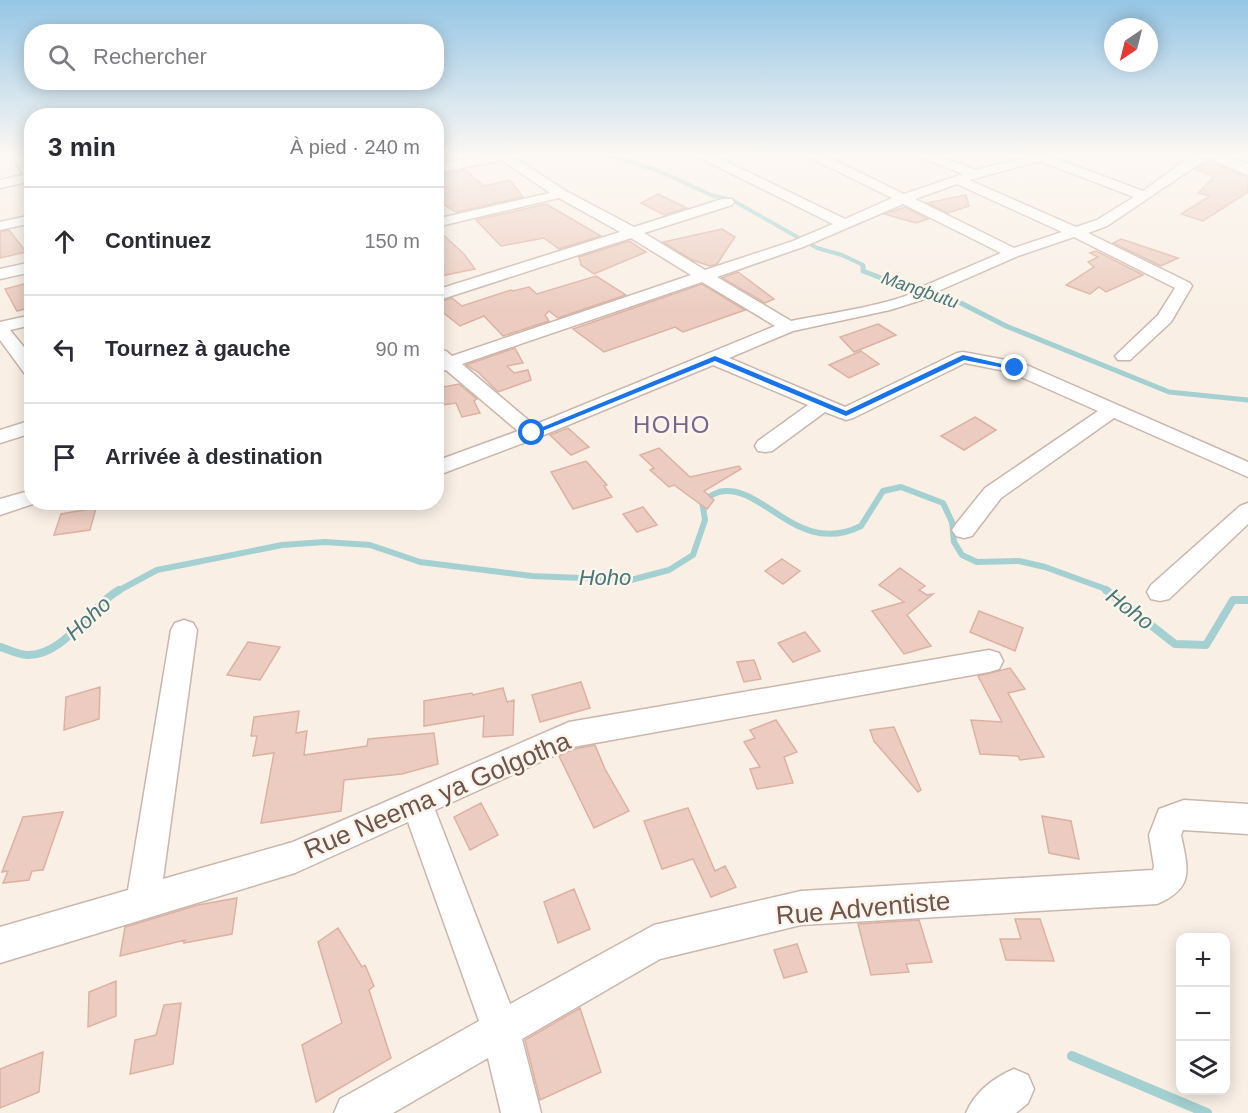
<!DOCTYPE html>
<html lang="fr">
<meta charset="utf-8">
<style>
:root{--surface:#fff;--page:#f7f7f7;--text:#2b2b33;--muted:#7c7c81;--line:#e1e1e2}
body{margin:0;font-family:Helvetica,sans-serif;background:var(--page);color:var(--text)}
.controls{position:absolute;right:18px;bottom:18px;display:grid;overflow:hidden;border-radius:12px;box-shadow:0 3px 15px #0003}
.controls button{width:54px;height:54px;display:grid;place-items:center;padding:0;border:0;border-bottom:2px solid var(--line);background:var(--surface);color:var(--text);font:30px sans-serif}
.compass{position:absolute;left:1104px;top:18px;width:54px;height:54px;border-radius:50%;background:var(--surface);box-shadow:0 3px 15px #0003;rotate:215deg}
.stop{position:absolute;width:18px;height:18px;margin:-14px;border:4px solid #1a73e8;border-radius:50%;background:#fff}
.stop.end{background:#1a73e8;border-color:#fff;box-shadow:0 2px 6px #0008}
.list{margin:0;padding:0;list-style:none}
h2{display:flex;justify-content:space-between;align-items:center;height:78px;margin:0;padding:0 24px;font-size:26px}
h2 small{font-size:20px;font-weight:400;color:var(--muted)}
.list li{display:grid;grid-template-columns:39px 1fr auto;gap:18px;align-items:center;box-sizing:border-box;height:108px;padding:0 24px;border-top:2px solid var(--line)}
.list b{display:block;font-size:22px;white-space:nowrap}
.list em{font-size:20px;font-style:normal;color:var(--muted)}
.icon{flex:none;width:33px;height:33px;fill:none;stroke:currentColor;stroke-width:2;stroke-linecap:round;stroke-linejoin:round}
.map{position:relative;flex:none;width:1248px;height:1113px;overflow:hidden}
.search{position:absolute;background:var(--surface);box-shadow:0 3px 15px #0003;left:24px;top:24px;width:420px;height:66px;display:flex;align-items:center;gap:15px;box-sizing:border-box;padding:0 21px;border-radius:24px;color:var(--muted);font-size:22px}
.panel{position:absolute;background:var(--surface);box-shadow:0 3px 15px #0003;left:24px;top:108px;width:420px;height:402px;border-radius:24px}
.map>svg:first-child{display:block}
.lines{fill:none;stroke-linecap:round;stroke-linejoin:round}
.stream-far4{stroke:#a4d0d1;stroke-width:4}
.stream-far3{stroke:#a4d0d1;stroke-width:5}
.stream-far2{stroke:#a4d0d1;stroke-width:6}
.stream-far1{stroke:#a4d0d1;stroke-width:8}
.stream{stroke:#a4d0d1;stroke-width:10}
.building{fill:#ecccc0;stroke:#dcb1a2;stroke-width:1.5}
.minor-casing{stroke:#c9b6ad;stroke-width:3}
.tertiary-casing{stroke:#c9b6ad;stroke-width:3}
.minor{fill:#fff;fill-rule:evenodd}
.tertiary{fill:#fff;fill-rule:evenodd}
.route{fill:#1a73e8}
.labels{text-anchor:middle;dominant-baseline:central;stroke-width:5;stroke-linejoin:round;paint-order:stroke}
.far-water-label{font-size:18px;font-style:italic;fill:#47777a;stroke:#fdf4eb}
.water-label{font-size:22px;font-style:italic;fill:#47777a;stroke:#fdf4eb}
.quarter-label{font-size:24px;letter-spacing:1.5px;fill:#7a668c;stroke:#fdf4eb}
.near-street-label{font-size:26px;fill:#6f554d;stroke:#fdf4eb}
</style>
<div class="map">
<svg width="1248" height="1113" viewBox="0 0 1248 1113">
<rect width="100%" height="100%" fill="#f9efe5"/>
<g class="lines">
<path class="stream-far4" d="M 604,154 L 659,171 L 711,195 L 732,200 L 817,248 L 842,255 L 863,265 L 863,267"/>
<path class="stream-far3" d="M 863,266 L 863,271 L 889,281 L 949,297 L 1006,326 L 1169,392 L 1248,400"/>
<path class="stream-far2" d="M 116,592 L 157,570 L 282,545 L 325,542 L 370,545 L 420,562 L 532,576 L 631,580 L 669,570 L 693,555 L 705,520 L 702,501 C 707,498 713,494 719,492 C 763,482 797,558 861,526 L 883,491 L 901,487 L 943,503 L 952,522 L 954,542 L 962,555 L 977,562 L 1019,561 L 1045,567 L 1103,588 L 1108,592"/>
<path class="stream-far1" d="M 1106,590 L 1175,644 L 1206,645 L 1233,600 L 1248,600
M 0,647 C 8,649 19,655 28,655 C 64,656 89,607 119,590"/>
<path class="stream" d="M 1072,1056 L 1207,1113"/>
</g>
<path class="building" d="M 1208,161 L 1248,177 L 1248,192 L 1203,221 L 1181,214 L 1210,196 L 1198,193 L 1214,177 L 1195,169 Z
M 465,170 L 484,186 L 510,180 L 523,197 L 456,212 L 436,200 L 436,175 Z
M 658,194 L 687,208 L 664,215 L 641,203 Z
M 966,195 L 969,206 L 948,213 L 927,203 Z
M 546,204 L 601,236 L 559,249 L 544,238 L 501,246 L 476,220 Z
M 905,207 L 928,219 L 916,223 L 884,214 Z
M 437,229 L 464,254 L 475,269 L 436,277 Z
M 722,229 L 735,237 L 717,264 L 710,266 L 692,260 L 663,242 Z
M 9,230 L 26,252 L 0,258 L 0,232 Z
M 1121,239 L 1178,258 L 1161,266 L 1113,243 Z
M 629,241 L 646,252 L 594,274 L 581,265 L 579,257 Z
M 1096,251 L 1143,275 L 1106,292 L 1099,287 L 1090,294 L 1066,285 L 1094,267 L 1088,262 L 1098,257 L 1090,253 Z
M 738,272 L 774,299 L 765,303 L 722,278 Z
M 596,276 L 626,295 L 558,318 L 549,311 L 545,315 L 549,321 L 503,336 L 484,316 L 460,326 L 436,307 L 436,303 L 452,298 L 462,306 L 511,290 L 513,291 L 529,287 L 537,294 Z
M 32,282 L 32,307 L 17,311 L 5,289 Z
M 702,284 L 745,310 L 683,332 L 675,327 L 604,352 L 573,329 Z
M 878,324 L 896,335 L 854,352 L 840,337 Z
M 515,348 L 523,363 L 507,366 L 514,373 L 528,370 L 531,380 L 498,392 L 478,372 L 466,365 Z
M 861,351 L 879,364 L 849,378 L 829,365 Z
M 459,384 L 477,399 L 474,401 L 480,413 L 462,417 L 456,403 L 443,405 L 438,388 Z
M 975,417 L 996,430 L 964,450 L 941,436 Z
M 568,428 L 589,447 L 571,455 L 550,435 Z
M 659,448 L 690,477 L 739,466 L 741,469 L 704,491 L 714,500 L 707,509 L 674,485 L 669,487 L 650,470 L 654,468 L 640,455 Z
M 586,461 L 607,485 L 604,486 L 612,497 L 573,509 L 551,472 Z
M 643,507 L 657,525 L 637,532 L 623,514 Z
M 96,508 L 90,530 L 54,535 L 61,514 Z
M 782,559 L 800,571 L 783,584 L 765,571 Z
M 900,568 L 925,586 L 919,590 L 927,595 L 933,594 L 907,615 L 931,646 L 904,654 L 872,611 L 904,602 L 879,585 Z
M 979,611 L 1023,628 L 1015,651 L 970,632 Z
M 805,632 L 820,651 L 793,662 L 778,643 Z
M 248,642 L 280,647 L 260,680 L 227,675 Z
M 754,660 L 761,679 L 744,682 L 737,662 Z
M 1010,668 L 1025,689 L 1008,693 L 1044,757 L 1020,760 L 1018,756 L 980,754 L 971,720 L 1002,722 L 978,676 Z
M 581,682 L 590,708 L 540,722 L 532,695 Z
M 100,687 L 99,719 L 64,730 L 66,697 Z
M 503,688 L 507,702 L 514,700 L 513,735 L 483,737 L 484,716 L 424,726 L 424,701 L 472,693 L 473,695 Z
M 299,711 L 296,733 L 307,731 L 304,755 L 367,746 L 368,739 L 434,733 L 438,764 L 402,774 L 344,780 L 341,811 L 261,823 L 274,753 L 253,756 L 257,736 L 251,736 L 254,717 Z
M 776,720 L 797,752 L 784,757 L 793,783 L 757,789 L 750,769 L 760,767 L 744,742 L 755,738 L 750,730 Z
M 894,727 L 921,790 L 918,792 L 874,741 L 870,730 Z
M 595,745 L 605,769 L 629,811 L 594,828 L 559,756 L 574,749 Z
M 481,803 L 498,835 L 470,850 L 454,817 Z
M 688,808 L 715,871 L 725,866 L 736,887 L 711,897 L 693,859 L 662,869 L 644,821 Z
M 63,812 L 43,870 L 32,871 L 29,880 L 3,883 L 8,871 L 2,872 L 23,817 Z
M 1042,816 L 1071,821 L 1079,859 L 1049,853 Z
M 574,889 L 590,929 L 558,943 L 544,902 Z
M 237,898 L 232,934 L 184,943 L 185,940 L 120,956 L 125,927 L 198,905 Z
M 1015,919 L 1040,919 L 1054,961 L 1006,960 L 1000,939 L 1021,939 Z
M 919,920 L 932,962 L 906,964 L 909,972 L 871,975 L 858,924 Z
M 338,928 L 362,967 L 365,965 L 374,986 L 369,990 L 391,1058 L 316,1102 L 302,1045 L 342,1023 L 318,942 Z
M 797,944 L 807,972 L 784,978 L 774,950 Z
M 116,981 L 116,1016 L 88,1027 L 89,992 Z
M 181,1003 L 173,1064 L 130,1074 L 135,1040 L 156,1035 L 164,1005 Z
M 580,1008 L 601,1072 L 540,1100 L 525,1040 Z
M 43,1052 L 39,1092 L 0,1108 L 0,1069 Z"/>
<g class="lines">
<defs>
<path id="minor" d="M 12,154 L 24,154 L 32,167 L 32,181 L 0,188 L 0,180 L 23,175 Z
M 495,154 L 522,154 L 515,158 L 566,191 L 634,227 L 722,199 L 732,199 L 734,202 L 732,205 L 644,233 L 705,270 L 793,241 L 833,224 L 698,157 L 696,154 L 711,154 L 845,219 L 892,198 L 809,157 L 807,154 L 822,154 L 904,194 L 963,174 L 920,157 L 918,154 L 934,154 L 976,170 L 1028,157 L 1026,154 L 1043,154 L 1143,191 L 1194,154 L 1214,154 L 1107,226 L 1088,233 L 1190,283 L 1192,286 L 1171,322 L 1130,360 L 1118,360 L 1115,356 L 1158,315 L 1175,288 L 1074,237 L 1018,256 L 936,292 L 931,297 L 890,310 L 793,331 L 729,358 L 845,407 L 957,353 L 963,352 L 1022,363 L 1248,462 L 1248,477 L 1114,418 L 1001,498 L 972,536 L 964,538 L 956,536 L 952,530 L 956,524 L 985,488 L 1098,411 L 1010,372 L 965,363 L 853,418 L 846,420 L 825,412 L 772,451 L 765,452 L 758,451 L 755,446 L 758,441 L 808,405 L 713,365 L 539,437 L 436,476 L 436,461 L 518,431 L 446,370 L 436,372 L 436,350 L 446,351 L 452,356 L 691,275 L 631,238 L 436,301 L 436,290 L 620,232 L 559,198 L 436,227 L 436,219 L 550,193 L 502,160 L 436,173 L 436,165 ZM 1040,161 L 1134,197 L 1097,220 L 1076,227 L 969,180 ZM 957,184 L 1062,232 L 1014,248 L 915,199 ZM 903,204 L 1001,253 L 924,286 C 907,303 819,315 791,321 L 717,277 L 803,247 ZM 702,282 L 775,326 L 534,425 L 462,364 Z
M 32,215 L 32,223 L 0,230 L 0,222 Z
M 32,262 L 32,272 L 0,279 L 0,269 Z
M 32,315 L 32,325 L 10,330 L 32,357 L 32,375 L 25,374 L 0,340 L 0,322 Z
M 32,420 L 32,433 L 0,443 L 0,430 Z
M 32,490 L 32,502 L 39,502 L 0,515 L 0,499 Z
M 1248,503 L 1248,524 L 1169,599 L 1160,601 L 1151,599 L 1147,592 L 1151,585 L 1240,506 Z
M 184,620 L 193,623 L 197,630 L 163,879 L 293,842 L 569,722 L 989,650 L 999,653 L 1003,661 L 999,669 L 989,672 L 573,747 L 435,810 L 510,1004 L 654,925 L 801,891 L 1153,870 L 1154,866 L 1149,835 L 1159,809 L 1184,800 L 1248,804 L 1248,834 L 1183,830 L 1181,835 C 1188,869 1195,888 1157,904 L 801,925 L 660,959 L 522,1039 L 541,1113 L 501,1113 L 488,1058 L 393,1113 L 334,1113 L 340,1099 L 479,1021 L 408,822 L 295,873 L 0,963 L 0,927 L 128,890 L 171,630 L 175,623 Z
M 1014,1069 L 1028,1075 L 1034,1089 L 1028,1103 L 1016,1113 L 966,1113 C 975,1092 993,1078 1014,1069 Z"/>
<path id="tertiary" d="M 1202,154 L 1222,154 L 1248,164 L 1248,175 L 1205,157 Z"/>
</defs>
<use href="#minor" class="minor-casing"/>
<use href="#tertiary" class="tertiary-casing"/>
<use href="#minor" class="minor"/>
<use href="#tertiary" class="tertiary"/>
</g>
<linearGradient id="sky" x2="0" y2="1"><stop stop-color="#96c6e5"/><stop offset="0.5" stop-color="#fcf8f3"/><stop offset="1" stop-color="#fcf8f3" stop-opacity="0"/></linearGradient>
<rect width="1248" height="309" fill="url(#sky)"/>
<path class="route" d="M 963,355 L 1019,368 L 1015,370 L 964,360 L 846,416 L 715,361 L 535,434 L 528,433 L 715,356 L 846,411 Z"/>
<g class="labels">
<g class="far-water-label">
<text transform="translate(920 290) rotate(19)">Mangbutu</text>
</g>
<g class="water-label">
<text x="605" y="577">Hoho</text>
<text transform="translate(1130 609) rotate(37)">Hoho</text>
<text transform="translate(88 618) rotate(-43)">Hoho</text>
</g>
<g class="quarter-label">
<text x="672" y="424">HOHO</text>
</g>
<g class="near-street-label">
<text transform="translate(437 795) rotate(-23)">Rue Neema ya Golgotha</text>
<text transform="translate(863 908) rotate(-5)">Rue Adventiste</text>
</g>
</g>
</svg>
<div class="controls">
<button>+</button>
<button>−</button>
<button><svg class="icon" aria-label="layers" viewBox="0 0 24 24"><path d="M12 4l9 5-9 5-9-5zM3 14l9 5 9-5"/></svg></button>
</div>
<svg class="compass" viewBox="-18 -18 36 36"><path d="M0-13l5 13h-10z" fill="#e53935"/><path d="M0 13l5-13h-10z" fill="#7c7c81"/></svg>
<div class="stop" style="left:532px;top:433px"></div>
<div class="stop end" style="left:1015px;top:368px"></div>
<div class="search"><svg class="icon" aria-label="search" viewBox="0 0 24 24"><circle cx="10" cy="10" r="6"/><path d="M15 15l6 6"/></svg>Rechercher</div>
<section class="panel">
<h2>3 min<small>À pied · 240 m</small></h2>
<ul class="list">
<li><svg class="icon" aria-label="ahead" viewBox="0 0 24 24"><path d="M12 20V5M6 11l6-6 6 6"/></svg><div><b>Continuez</b></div><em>150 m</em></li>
<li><svg class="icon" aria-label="left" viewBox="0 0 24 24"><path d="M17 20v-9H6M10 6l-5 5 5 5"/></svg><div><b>Tournez à gauche</b></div><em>90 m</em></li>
<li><svg class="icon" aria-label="arrive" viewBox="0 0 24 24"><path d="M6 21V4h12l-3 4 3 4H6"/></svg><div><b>Arrivée à destination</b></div></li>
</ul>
</section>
</div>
